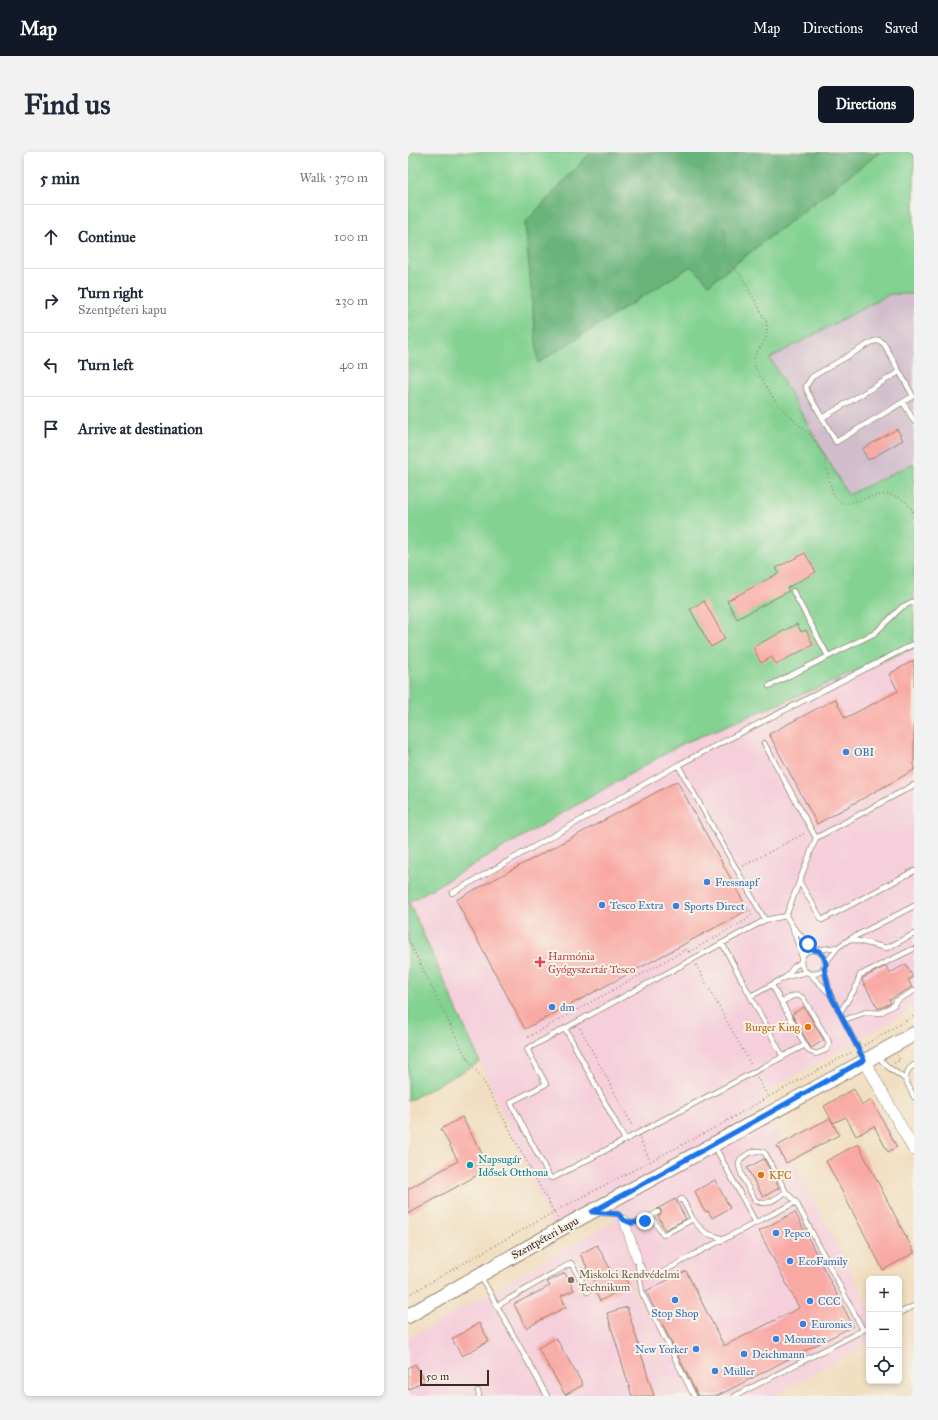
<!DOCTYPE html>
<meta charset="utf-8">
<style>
:root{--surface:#fff;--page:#f2f2f3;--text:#1f2937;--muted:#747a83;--line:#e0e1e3;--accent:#111827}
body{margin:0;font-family:"IM FELL Great Primer",serif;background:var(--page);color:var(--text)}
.controls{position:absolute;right:12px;bottom:12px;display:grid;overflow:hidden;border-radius:6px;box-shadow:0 2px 6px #0003}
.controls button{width:36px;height:36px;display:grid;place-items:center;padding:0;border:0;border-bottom:1px solid var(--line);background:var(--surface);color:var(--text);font:20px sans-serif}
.scale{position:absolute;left:12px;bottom:10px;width:69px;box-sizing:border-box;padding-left:4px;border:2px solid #3b2a1e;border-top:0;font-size:11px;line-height:14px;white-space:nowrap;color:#3b2a1e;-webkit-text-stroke:3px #f7f3e8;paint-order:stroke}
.stop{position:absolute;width:12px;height:12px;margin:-9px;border:3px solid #1a73e8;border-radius:50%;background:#fff}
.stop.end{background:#1a73e8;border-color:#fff;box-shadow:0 1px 4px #0008}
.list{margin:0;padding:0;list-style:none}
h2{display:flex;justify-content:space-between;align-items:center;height:52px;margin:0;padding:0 16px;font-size:17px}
h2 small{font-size:13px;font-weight:400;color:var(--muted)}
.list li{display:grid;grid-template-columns:26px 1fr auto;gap:12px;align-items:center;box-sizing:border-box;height:64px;padding:0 16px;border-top:1px solid var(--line)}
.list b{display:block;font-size:15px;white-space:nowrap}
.list p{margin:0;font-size:13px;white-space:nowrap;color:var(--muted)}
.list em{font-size:13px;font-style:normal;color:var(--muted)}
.icon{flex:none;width:22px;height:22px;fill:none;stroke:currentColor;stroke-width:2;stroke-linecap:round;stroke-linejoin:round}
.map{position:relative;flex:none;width:506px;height:1244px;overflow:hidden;border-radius:6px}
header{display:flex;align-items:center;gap:24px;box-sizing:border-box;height:56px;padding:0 20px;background:var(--accent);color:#fff}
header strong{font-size:19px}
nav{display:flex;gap:22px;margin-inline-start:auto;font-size:14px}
.intro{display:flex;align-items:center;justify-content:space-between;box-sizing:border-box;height:96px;padding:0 24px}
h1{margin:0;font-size:28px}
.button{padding:10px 18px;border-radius:6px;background:var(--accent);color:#fff;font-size:14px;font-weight:700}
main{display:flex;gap:24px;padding:0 24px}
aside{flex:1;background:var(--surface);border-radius:6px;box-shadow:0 2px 6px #0003}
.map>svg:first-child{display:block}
.built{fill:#f5cfdb}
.industrial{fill:#d1bdcc}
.green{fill:#83d292;stroke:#5f7e58}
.forest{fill:#6ab47c;stroke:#526f4d}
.building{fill:#f9a9a4}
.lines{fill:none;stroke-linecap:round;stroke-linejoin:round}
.service-casing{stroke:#96846f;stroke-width:6}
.minor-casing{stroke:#96846f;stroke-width:10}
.tertiary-casing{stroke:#96846f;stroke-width:12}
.primary-casing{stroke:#96846f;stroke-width:16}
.path{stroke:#96846f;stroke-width:1.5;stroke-dasharray:1 3;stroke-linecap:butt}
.service{stroke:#fff;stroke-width:4.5}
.minor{stroke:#fff;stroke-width:9}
.tertiary{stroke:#fff;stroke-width:11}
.primary{stroke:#fff;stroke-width:14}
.route{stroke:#1a73e8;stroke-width:5}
.shop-dot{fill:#3f7fe0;stroke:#f7f3e8;stroke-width:1.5}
.health-dot{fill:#e0444e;stroke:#f7f3e8;stroke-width:1.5}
.food-dot{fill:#e8710a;stroke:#f7f3e8;stroke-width:1.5}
.culture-dot{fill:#0f9aa8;stroke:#f7f3e8;stroke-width:1.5}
.education-dot{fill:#8d6e63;stroke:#f7f3e8;stroke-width:1.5}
.labels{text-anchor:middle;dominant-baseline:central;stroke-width:4;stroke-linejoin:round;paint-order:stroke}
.shop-label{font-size:11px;fill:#366cbe;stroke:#f7f3e8;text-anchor:start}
.health-label{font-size:11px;fill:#be3a42;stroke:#f7f3e8;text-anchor:start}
.food-label{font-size:11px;fill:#c56008;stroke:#f7f3e8;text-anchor:end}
.culture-label{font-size:11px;fill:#0d838f;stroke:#f7f3e8;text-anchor:start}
.street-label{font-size:11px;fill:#3b2a1e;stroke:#f7f3e8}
.education-label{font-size:11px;fill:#785e54;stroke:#f7f3e8;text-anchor:start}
</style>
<header>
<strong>Map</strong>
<nav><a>Map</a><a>Directions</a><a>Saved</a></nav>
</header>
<div class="intro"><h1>Find us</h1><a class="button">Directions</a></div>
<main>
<aside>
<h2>5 min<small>Walk · 370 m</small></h2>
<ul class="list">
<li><svg class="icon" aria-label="ahead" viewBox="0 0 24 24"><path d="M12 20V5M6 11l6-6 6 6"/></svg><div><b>Continue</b></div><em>100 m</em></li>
<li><svg class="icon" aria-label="right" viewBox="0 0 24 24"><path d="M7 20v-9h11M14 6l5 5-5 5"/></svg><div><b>Turn right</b><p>Szentpéteri kapu</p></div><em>230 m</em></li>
<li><svg class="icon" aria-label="left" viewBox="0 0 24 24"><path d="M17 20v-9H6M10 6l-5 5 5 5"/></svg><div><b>Turn left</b></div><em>40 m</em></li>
<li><svg class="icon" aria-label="arrive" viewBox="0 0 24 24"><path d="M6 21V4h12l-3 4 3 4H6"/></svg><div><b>Arrive at destination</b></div></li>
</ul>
</aside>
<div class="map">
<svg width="506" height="1244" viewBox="0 0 506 1244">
<rect width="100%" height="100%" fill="#f7f3e8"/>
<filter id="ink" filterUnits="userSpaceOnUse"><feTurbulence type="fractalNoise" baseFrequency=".025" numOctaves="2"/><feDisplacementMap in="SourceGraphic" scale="8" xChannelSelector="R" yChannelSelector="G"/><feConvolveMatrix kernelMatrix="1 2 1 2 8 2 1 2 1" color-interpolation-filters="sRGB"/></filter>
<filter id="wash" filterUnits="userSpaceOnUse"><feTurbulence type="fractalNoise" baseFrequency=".012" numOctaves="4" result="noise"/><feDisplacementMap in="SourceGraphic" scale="16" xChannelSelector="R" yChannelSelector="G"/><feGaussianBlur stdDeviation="0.9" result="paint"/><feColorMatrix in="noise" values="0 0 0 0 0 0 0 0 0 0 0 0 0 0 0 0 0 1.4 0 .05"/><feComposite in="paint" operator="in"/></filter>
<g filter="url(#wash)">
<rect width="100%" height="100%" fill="#f1dec0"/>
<path class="built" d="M 506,496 L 506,856 L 352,944 L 461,1154 L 461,1190 L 366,1244 L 260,1244 L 197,1040 L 144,1073 L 1,750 L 274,592 Z
M 205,1070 L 258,1244 L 0,1244 L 0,1187 Z"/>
<path class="industrial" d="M 482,142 L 506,142 L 506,311 L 440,343 L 362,206 Z"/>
<path class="green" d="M 0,0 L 183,0 L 117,71 L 131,210 L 283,114 L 301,132 L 472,0 L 506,0 L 506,142 L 482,142 L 362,206 L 440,343 L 506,311 L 506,496 L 274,592 L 1,750 L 72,910 L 0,949 Z"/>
<path class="forest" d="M 183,0 L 472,0 L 301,132 L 283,114 L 130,211 L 117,71 Z"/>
<g id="blocks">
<path class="building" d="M 489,277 L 495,288 L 460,308 L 454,297 Z
M 397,401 L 408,420 L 379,436 L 381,439 L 329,467 L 319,449 L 371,421 L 368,416 Z
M 296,449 L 317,487 L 303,495 L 282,457 Z
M 389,472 L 393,480 L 398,478 L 405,493 L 368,512 L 364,505 L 353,511 L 345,495 Z
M 506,508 L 506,618 L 409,672 L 361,582 L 427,547 L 437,566 L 490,539 L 481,522 Z
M 269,629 L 340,758 L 117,877 L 48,748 Z
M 498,812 L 505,825 L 500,828 L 504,835 L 481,848 L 483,851 L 470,857 L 454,828 L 455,826 L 478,814 L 482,821 Z
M 396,855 L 416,888 L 403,896 L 384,862 Z
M 446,937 L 454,953 L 464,948 L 489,995 L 480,1000 L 466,974 L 448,984 L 438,965 L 425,971 L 416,954 Z
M 54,965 L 82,1016 L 0,1062 L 0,1037 L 50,1009 L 33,977 Z
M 422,966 L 431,983 L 378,1011 L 369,994 Z
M 450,992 L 506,1100 L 506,1101 L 475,1118 L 418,1009 Z
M 356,1007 L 371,1036 L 355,1045 L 339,1016 Z
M 307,1028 L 322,1056 L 304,1066 L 300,1059 L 298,1060 L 294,1055 L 287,1039 Z
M 267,1047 L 278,1067 L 257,1078 L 250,1064 L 253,1062 L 253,1058 L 252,1057 L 249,1057 Z
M 387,1060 L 445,1174 L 309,1244 L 290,1244 L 238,1139 L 278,1119 L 316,1194 L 391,1156 L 351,1079 Z
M 189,1093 L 205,1122 L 212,1118 L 221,1133 L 192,1149 L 183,1132 L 187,1130 L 172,1102 Z
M 157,1121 L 166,1138 L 153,1144 L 158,1155 L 118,1176 L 106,1152 L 142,1134 L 139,1130 Z
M 219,1155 L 246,1244 L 224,1244 L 199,1161 Z
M 71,1171 L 81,1189 L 54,1204 L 44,1187 Z
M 148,1186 L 175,1233 L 157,1243 L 130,1196 Z
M 7,1212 L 17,1228 L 0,1238 L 0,1216 Z"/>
</g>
</g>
<g filter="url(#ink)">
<use href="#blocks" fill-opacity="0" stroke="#96846f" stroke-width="1"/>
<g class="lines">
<defs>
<path id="service" d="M 505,244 L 476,192 L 471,188 L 464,190 L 404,225 L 398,234 L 399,239 L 428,290 L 505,244 L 506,244
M 495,250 L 506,269
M 414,266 L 491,220
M 385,439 L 420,504
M 361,534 L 467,481 L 494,455 L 506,449
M 356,591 L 408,686
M 270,613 L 357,768
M 391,729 L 414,768 L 506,719
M 44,741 L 270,613 L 506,492
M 378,764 L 385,775 L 406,798
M 385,777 L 394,805
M 442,787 L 479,796 L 506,782
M 314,791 L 375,905
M393 810a12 12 0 1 1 24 0a12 12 0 1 1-24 0Z
M 408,798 L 430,795
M 417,812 L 430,795 L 442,787 L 506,754
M 416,816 L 422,842 L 456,907
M 402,822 L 422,842
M 378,825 L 386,815 L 393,810
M 364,833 L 397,893 L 145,1026 L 143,1026 L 141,1024 L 103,951 L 105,949 L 138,932 L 119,897 L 357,768 L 378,764 L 408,686 L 506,633
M 343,844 L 378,825 L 398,820
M 374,850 C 381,846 387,840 395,846 L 420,888 L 421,892 L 418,898 L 408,902 L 401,899 L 397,893
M 432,860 L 447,837 L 452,823 L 505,797
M 436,868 L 458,860 L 472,861 L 486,853 L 488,849 L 506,839
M 157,876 L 217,988
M 470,905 L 480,915 L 497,927 L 506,945
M 497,927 L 501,917 L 506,913
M 306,993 L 348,1071
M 378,1040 C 368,1046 358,1056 347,1048 C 343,1040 327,1016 332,1008 C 334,1005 339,1003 342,1001 C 348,998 352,998 357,1001 L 378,1040 L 388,1050 L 455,1178
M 272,1048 L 274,1047 L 285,1067
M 191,1061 L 210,1062 L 216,1068 L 223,1071 L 237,1069 L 243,1064 L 255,1083 L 285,1067 C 294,1081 301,1083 317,1087
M 243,1064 L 250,1060
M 229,1107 L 238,1123 L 248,1124 L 285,1103 L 388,1050
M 230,1113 L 234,1141 L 286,1244
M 73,1125 L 139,1244
M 89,1154 L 163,1111 L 180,1140
M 491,1161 L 506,1154
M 70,1239 L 71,1244
M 327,1244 L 461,1175"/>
<path id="minor" d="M 216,1068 L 229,1107"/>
<path id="tertiary" d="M 456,908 L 506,998"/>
<path id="primary" d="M 0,1164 L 154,1076 L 506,882"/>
</defs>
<use href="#service" class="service-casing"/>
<use href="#minor" class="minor-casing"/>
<use href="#tertiary" class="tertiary-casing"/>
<use href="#primary" class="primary-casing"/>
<path class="path" d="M 314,75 L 317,88 L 315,101 L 317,107 L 333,123 L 359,171 C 359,177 359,183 357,188 C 353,198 342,202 347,215 C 355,230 364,246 376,258 C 389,272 405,283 414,301 C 420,313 421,341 431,349 C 443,358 469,334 492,346 C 499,350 503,355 506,362
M 335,714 L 397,681
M 0,787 L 55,899 L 77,932 L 149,1066
M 281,800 L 338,768 L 343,763 L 342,757
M 288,813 L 343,913
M 172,876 L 225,975
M 120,885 L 279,797 L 281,801
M 456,893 L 506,864
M 486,911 L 492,908 L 489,903
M 349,925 L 360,945
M 232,987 L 242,1009
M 0,1143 L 151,1057 L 312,973 L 360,945 L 444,900"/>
<use href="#service" class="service"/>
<use href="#minor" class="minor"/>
<use href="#tertiary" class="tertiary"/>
<use href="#primary" class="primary"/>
</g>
</g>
<g class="lines" filter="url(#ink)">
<path class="route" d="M 237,1069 L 223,1071 L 216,1068 L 210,1062 L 184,1060 L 456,908 L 422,842 L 416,816 L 418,812 L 416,805 L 411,799 L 406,798 L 400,792"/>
</g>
<g class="shop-dot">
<circle cx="438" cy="600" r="4"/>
<circle cx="299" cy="730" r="4"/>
<circle cx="194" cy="753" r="4"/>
<circle cx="268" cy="754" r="4"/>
<circle cx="144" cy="855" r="4"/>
<circle cx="368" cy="1081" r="4"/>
<circle cx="382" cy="1109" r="4"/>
<circle cx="267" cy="1148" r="4"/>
<circle cx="402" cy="1149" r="4"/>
<circle cx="395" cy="1172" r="4"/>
<circle cx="368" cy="1187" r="4"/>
<circle cx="288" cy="1197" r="4"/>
<circle cx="336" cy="1202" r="4"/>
<circle cx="307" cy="1219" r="4"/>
</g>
<path class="health-dot" d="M130 804h4v4h4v4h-4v4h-4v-4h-4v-4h4z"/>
<g class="food-dot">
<circle cx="400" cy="875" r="4"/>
<circle cx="353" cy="1023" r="4"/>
</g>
<circle class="culture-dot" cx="62" cy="1013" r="4"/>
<circle class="education-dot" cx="163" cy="1128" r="4"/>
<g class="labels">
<g class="shop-label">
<text x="446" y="600">OBI</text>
<text x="307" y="730">Fressnapf</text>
<text x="202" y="753">Tesco Extra</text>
<text x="276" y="754">Sports Direct</text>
<text x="152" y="855">dm</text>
<text x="376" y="1081">Pepco</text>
<text x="390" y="1109">EcoFamily</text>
<text x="410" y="1149">CCC</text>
<text x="267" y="1161" text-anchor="middle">Stop Shop</text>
<text x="403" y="1172">Euronics</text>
<text x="376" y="1187">Mountex</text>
<text x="280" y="1197" text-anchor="end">New Yorker</text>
<text x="344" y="1202">Deichmann</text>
<text x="315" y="1219">Müller</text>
</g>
<g class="health-label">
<text x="140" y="804">Harmónia<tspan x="140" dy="13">Gyógyszertár Tesco</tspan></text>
</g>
<g class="food-label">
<text x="392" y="875">Burger King</text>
<text x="361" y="1023" text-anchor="start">KFC</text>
</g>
<g class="culture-label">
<text x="70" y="1007">Napsugár<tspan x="70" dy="13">Idősek Otthona</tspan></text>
</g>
<g class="street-label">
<text transform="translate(137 1086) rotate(-29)">Szentpéteri kapu</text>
</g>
<g class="education-label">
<text x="171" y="1122">Miskolci Rendvédelmi<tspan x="171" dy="13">Technikum</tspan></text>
</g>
</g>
</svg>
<div class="controls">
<button>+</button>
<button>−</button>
<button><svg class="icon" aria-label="locate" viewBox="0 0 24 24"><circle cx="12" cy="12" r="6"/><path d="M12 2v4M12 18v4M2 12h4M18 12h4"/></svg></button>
</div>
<div class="scale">50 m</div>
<div class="stop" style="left:400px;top:792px"></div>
<div class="stop end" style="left:237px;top:1069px"></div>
</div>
</main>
